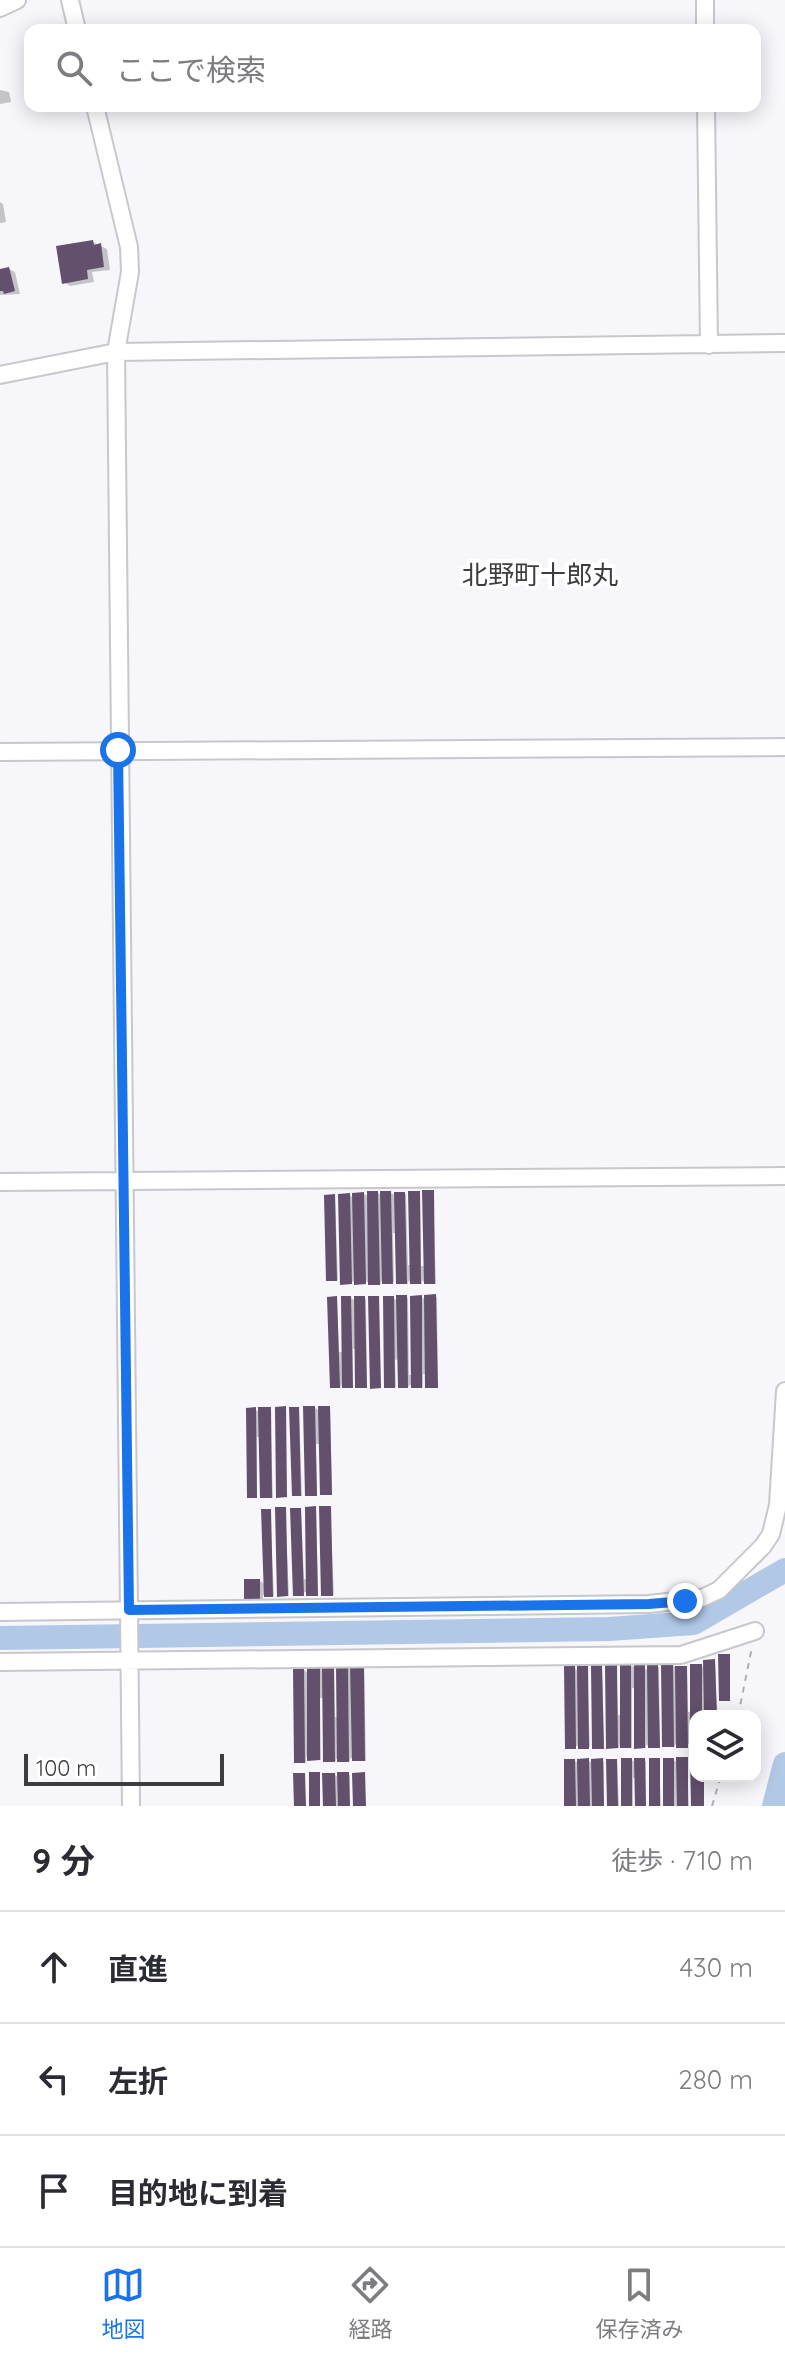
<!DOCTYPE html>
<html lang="ja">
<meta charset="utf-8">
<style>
:root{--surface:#fff;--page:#f2f2f3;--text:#2b2b33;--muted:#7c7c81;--line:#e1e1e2;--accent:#1a73e8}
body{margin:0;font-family:Quicksand,"Noto Sans JP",sans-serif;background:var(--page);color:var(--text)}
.controls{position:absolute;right:24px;bottom:24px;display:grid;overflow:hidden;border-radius:16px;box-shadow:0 4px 20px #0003}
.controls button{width:72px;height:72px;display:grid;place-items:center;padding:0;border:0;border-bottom:2px solid var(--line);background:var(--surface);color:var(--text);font:40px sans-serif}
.scale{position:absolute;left:24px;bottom:20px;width:200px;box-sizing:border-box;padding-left:8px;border:4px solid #3d3d3f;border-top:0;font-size:22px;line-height:28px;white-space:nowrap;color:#3d3d3f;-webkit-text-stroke:6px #fff;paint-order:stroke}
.stop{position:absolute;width:24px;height:24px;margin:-18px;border:6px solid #1a73e8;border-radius:50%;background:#fff}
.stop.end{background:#1a73e8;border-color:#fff;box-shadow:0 2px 8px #0008}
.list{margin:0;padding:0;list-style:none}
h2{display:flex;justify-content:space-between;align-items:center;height:104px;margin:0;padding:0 32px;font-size:34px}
h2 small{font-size:26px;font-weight:400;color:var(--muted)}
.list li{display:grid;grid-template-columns:52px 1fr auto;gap:24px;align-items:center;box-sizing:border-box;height:112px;padding:0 32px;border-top:2px solid var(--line)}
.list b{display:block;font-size:30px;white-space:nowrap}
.list em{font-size:26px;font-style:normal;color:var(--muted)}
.icon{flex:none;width:44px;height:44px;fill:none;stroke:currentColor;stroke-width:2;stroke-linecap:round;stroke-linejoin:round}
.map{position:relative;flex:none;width:785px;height:1806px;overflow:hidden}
.search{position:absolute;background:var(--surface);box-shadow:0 4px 20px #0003;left:24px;right:24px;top:24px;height:88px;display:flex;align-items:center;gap:20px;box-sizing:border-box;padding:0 28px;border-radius:16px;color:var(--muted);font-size:30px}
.sheet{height:440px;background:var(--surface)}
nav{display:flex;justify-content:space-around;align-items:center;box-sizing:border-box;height:112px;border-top:2px solid var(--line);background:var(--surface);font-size:22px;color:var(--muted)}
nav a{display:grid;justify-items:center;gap:4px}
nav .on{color:var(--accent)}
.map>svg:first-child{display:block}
.shadow{fill:#0003}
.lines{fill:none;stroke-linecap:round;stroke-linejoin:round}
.river{stroke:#b2c8e7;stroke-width:24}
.building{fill:#62506c}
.street-casing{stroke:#c7c7cc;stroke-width:20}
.path{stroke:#afafb3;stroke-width:2;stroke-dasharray:6 6;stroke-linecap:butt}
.street{stroke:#fff;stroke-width:16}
.route{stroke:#1a73e8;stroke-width:10}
.labels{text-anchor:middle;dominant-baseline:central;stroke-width:8;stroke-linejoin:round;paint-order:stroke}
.quarter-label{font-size:26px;fill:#3d3d3f;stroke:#fff}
</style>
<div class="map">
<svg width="785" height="1806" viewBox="0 0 785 1806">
<rect width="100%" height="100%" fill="#f6f6fb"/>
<path class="shadow" d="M 0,90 L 9,92 L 11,102 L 0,104 Z
M 0,202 L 3,204 L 6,222 L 0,223 Z
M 93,242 L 107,249 L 110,270 L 92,272 L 94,282 L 70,286 L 64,282 Z
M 9,269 L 15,272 L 20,294 L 0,295 L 0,271 Z
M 433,1192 L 436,1284 L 422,1281 L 422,1284 L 408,1281 L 408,1284 L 403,1284 L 397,1233 L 393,1233 L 394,1282 L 381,1281 L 381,1284 L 371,1284 L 366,1281 L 366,1284 L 357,1284 L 352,1281 L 352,1284 L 343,1284 L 349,1195 L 354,1198 L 364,1194 L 369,1197 L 378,1193 L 382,1196 L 391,1193 L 396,1196 L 406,1194 L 408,1265 L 411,1265 L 420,1194 L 421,1266 L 425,1266 Z
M 335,1196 L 338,1280 L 329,1281 Z
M 421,1297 L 426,1300 L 437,1297 L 438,1388 L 428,1388 L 427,1374 L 423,1374 L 423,1388 L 409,1385 L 409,1387 L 401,1387 L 399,1359 L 395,1360 L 396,1387 L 387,1387 L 393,1298 L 398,1301 L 408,1298 L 409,1375 L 413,1375 Z
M 351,1298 L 356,1301 L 366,1299 L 367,1387 L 359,1387 L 357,1349 L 353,1349 L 353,1388 L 341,1385 L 341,1388 L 333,1388 L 337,1299 L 339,1352 L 343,1352 Z
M 315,1408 L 320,1411 L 330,1408 L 332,1495 L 323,1495 L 320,1444 L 316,1444 L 317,1495 L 308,1495 Z
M 270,1409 L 273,1498 L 263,1498 L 261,1437 L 257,1437 L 257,1497 L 250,1497 L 255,1410 L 260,1412 Z
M 299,1409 L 302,1496 L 295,1496 Z
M 316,1508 L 318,1595 L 304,1592 L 304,1596 L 296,1596 L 301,1510 L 304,1579 L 308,1579 Z
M 330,1508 L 334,1595 L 325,1595 Z
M 285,1509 L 289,1596 L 280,1596 Z
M 270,1511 L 274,1596 L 263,1595 L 263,1602 L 250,1601 L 246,1599 L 260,1581 L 265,1584 Z
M 715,1661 L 717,1716 L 706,1716 L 706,1712 L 702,1712 L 702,1716 L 695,1716 L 695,1747 L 688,1744 L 688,1747 L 675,1744 L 675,1746 L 666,1747 L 672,1666 L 687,1669 L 688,1712 L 692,1712 L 701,1666 L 705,1668 Z
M 364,1666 L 366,1761 L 350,1758 L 350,1761 L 336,1759 L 336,1761 L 326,1761 L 324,1698 L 320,1698 L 321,1760 L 306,1757 L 306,1762 L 297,1762 L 304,1670 L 309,1673 L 319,1668 L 324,1670 L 334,1668 L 335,1717 L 339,1717 L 348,1667 L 352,1670 Z
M 631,1666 L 649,1670 L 659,1667 L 660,1747 L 646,1745 L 646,1748 L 637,1748 L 636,1688 L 632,1688 L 632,1748 L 619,1745 L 619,1748 L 609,1748 L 616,1667 L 618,1715 L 622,1715 Z
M 587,1667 L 590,1747 L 576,1746 L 576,1748 L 568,1749 L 574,1668 L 579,1671 Z
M 602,1667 L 604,1748 L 599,1749 Z
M 687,1759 L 689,1806 L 665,1806 L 673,1760 L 678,1762 Z
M 632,1760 L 636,1763 L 646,1761 L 646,1806 L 637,1806 L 637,1778 L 633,1778 L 633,1806 L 623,1806 Z
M 659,1760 L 661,1806 L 651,1806 Z
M 575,1761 L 580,1764 L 588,1761 L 593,1763 L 604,1761 L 604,1806 L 567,1806 Z
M 617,1761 L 619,1806 L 609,1806 Z
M 335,1775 L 339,1777 L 350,1775 L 350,1806 L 325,1806 Z"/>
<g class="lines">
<path class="river" d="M 0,1638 L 609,1629 L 694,1623 L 785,1570
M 774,1806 L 785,1764"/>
</g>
<path class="building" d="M 93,240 L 94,245 L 101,243 L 104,267 L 87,270 L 88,279 L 62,284 L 56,246 Z
M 9,267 L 15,291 L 4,294 L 3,291 L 0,291 L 0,269 Z
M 422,1190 L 434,1190 L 435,1284 L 424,1284 Z
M 367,1191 L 378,1191 L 380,1285 L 368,1285 Z
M 380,1191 L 391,1191 L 393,1284 L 382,1284 Z
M 408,1191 L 420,1191 L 421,1284 L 410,1284 Z
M 364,1192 L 366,1284 L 354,1285 L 352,1193 Z
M 394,1192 L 405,1192 L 407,1284 L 396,1284 Z
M 350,1193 L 352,1284 L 340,1285 L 338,1194 Z
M 335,1194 L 337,1281 L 326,1281 L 324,1195 Z
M 436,1294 L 438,1388 L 425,1388 L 424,1295 Z
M 396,1295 L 407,1295 L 408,1388 L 398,1388 Z
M 422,1295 L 422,1388 L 411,1388 L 410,1296 Z
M 337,1296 L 340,1388 L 330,1388 L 327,1297 Z
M 341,1296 L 351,1296 L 353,1388 L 342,1388 Z
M 354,1296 L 365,1296 L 367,1388 L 355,1388 Z
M 368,1296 L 379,1296 L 381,1388 L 370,1389 Z
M 383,1296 L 394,1296 L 395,1388 L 384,1388 Z
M 286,1406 L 287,1497 L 276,1498 L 275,1407 Z
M 303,1406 L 315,1406 L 317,1496 L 305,1496 Z
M 318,1406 L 330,1406 L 332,1495 L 320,1495 Z
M 256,1407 L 257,1498 L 247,1498 L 246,1408 Z
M 258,1407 L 271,1407 L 272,1498 L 260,1498 Z
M 289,1407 L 299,1407 L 301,1496 L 292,1496 Z
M 316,1506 L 318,1596 L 306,1596 L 305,1507 Z
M 319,1506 L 331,1506 L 333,1596 L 321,1596 Z
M 275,1507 L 286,1507 L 288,1596 L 277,1597 Z
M 290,1508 L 301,1508 L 304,1596 L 293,1596 Z
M 261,1509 L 271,1509 L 273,1597 L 264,1597 Z
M 244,1579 L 260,1579 L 260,1601 L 244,1600 Z
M 718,1654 L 730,1654 L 730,1701 L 719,1701 Z
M 715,1659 L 717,1716 L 704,1716 L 703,1660 Z
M 350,1664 L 364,1664 L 365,1761 L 352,1761 Z
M 620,1664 L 631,1664 L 631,1748 L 620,1748 Z
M 647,1664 L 658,1664 L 660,1748 L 648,1748 Z
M 661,1664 L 673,1664 L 674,1747 L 662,1747 Z
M 690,1664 L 702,1664 L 702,1716 L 695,1716 L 695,1747 L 690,1748 Z
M 336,1665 L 348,1665 L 349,1762 L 337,1762 Z
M 577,1665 L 588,1665 L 589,1749 L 578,1749 Z
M 591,1665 L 602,1665 L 604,1749 L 592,1749 Z
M 605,1665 L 617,1665 L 618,1748 L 606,1749 Z
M 634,1665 L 645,1665 L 645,1748 L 634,1749 Z
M 307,1666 L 320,1666 L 320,1760 L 307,1761 Z
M 322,1666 L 334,1666 L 335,1762 L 323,1762 Z
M 564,1666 L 575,1666 L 576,1749 L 565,1749 Z
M 675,1666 L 687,1666 L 688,1748 L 676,1748 Z
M 293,1668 L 304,1668 L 305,1763 L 294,1763 Z
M 676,1757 L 688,1757 L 688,1806 L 677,1806 Z
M 690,1757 L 695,1757 L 695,1776 L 704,1776 L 704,1806 L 691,1806 Z
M 589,1758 L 590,1806 L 578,1806 L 577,1759 Z
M 603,1758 L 604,1806 L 592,1806 L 591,1759 Z
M 621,1758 L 632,1758 L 632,1806 L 621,1806 Z
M 634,1758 L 645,1758 L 646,1806 L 635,1806 Z
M 649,1758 L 660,1758 L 660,1806 L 649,1806 Z
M 663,1758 L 674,1758 L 674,1806 L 663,1806 Z
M 564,1759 L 575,1759 L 576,1806 L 564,1806 Z
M 606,1759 L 617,1759 L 618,1806 L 607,1806 Z
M 309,1772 L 320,1772 L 320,1806 L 309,1806 Z
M 337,1772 L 349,1772 L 350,1806 L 338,1806 Z
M 365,1772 L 366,1806 L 353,1806 L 352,1773 Z
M 293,1773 L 305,1773 L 306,1806 L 294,1806 Z
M 322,1773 L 335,1773 L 336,1806 L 323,1806 Z"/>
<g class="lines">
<defs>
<path id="street" d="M 70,0 L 77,30
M 705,0 L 705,30
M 0,8 L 17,0
M 95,106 L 129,247 L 130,272 L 116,352 L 131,1806
M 706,106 L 709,345
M 0,375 L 116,352 L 785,343
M 0,752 L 785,747
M 0,1182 L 785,1176
M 0,1612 L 649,1604 L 702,1598 L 719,1590 L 763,1546 L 771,1534 L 778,1505 L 785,1391
M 0,1662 L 681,1655 L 755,1631"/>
</defs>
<use href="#street" class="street-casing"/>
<path class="path" d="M 738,1716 L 752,1647
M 712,1806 L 721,1776"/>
<use href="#street" class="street"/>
</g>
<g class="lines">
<path class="route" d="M 118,750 L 129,1610 L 649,1604 L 685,1601"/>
</g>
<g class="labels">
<g class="quarter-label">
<text x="540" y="574">北野町十郎丸</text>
</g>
</g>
</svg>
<div class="controls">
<button><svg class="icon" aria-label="layers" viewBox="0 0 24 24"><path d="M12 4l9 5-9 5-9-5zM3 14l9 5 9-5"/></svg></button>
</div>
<div class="scale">100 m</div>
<div class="stop" style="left:118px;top:750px"></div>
<div class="stop end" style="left:685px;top:1601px"></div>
<div class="search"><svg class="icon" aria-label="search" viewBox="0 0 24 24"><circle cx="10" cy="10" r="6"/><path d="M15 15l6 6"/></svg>ここで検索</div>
</div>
<section class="sheet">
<h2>9 分<small>徒歩 · 710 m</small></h2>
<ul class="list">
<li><svg class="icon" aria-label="ahead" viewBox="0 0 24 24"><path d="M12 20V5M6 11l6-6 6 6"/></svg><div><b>直進</b></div><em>430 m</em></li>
<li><svg class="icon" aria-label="left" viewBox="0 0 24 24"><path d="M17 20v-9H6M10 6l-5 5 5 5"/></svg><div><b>左折</b></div><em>280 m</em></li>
<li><svg class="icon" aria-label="arrive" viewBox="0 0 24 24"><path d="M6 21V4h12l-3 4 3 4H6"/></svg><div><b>目的地に到着</b></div></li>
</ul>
</section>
<nav>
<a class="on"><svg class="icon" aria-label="map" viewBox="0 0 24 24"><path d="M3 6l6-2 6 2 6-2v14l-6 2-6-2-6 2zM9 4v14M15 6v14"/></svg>地図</a>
<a><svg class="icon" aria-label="directions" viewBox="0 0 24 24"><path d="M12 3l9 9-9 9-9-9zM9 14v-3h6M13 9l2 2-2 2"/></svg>経路</a>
<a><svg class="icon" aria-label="saved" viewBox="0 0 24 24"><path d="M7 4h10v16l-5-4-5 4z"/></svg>保存済み</a>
</nav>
